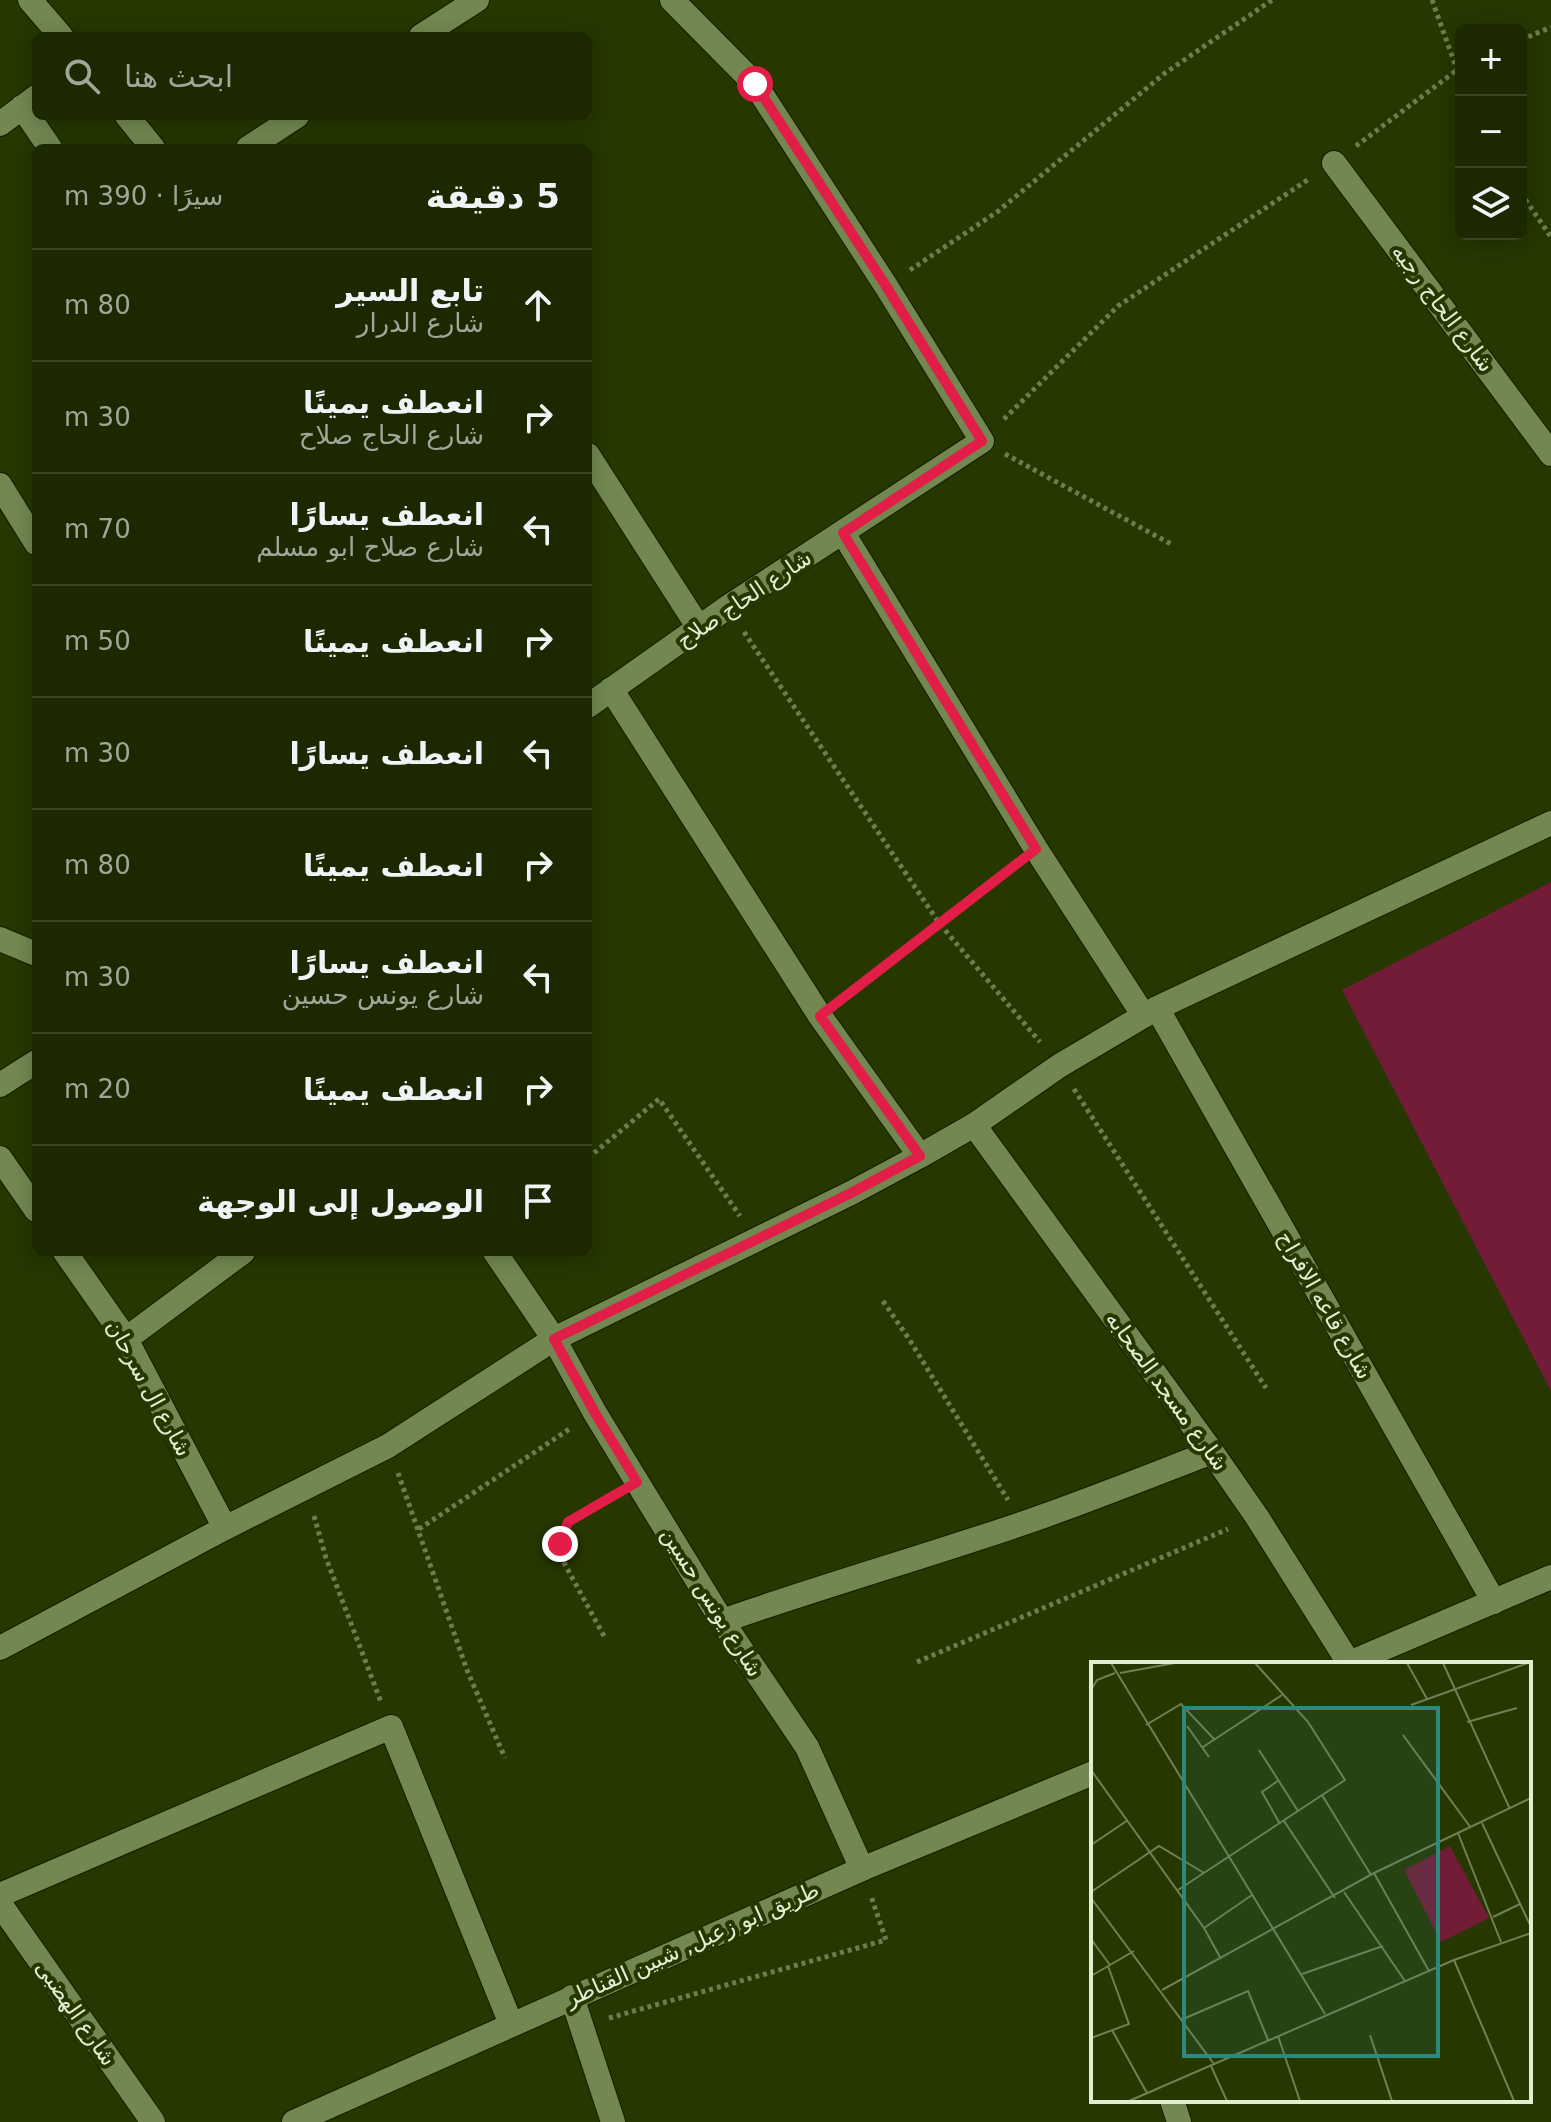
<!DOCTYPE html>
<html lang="ar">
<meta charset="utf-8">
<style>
:root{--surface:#1c2900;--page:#25310a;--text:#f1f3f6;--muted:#a0a699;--line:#3a4522}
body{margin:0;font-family:"DejaVu Sans",Cairo,sans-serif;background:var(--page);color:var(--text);direction:rtl}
.controls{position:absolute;right:24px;top:24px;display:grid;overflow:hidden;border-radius:12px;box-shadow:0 4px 20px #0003}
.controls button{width:72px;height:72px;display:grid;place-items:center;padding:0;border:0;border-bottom:2px solid var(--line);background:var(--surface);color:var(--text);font:40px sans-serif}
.stop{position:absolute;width:24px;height:24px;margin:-18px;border:6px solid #e11d48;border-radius:50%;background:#fff}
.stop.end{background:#e11d48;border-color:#fff;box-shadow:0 2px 8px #0008}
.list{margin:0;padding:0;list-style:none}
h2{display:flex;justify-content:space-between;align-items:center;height:104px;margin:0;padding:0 32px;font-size:34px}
h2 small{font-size:26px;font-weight:400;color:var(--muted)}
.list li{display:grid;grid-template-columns:52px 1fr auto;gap:24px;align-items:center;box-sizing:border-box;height:112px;padding:0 32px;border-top:2px solid var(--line)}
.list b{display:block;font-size:30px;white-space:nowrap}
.list p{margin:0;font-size:26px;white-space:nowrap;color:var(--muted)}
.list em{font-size:26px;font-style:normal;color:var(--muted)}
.icon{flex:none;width:44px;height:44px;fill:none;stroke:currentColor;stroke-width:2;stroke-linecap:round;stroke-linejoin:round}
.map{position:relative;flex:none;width:1551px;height:2122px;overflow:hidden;direction:ltr}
.search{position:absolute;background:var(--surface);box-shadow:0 4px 20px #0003;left:32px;top:32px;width:560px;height:88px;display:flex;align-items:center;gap:20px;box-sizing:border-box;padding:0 28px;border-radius:12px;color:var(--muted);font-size:30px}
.panel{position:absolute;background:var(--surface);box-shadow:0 4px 20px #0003;left:32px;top:144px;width:560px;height:1112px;border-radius:12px;direction:rtl}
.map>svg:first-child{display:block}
.green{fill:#721c37}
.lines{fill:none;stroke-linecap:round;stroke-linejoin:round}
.street-casing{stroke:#131c02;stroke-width:26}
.secondary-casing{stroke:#131c02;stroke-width:26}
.path{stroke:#6e7d50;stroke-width:5;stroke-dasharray:4 4;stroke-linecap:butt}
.street{stroke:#728850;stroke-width:24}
.secondary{stroke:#728850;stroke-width:24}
.route{stroke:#e11d48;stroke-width:10}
.labels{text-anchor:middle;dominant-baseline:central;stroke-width:8;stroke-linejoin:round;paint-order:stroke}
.street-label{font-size:22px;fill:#e2eed1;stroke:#263700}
.inset-road{fill:none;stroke:#718054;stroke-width:2}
.view{fill:#2f887d;fill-opacity:0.15;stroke:#2f887d;stroke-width:4}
.inset-edge{fill:none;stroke:#e2eed1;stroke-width:4}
</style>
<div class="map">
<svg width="1551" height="2122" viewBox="0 0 1551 2122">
<rect width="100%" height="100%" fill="#263700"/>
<path class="green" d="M 1551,882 L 1551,1391 L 1342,990 Z"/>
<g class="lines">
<defs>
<path id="street" d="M 30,0 L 61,36
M 421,36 L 477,0
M 22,107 L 50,148
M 127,116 L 153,148
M 0,124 L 36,97
M 248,148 L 297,116
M 1334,163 L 1551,454
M 588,455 L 699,628
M 0,485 L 36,543
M 843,533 L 1036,849 L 1144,1016
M 611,689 L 820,1016 L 920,1156
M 588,706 L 728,607 L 982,441 L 886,286 L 755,84 L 672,0
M 0,939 L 36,954
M 1157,1008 L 1494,1602
M 0,1085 L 36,1062
M 974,1125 L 1212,1452 L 1257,1517 L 1349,1663
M 0,1158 L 36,1210
M 65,1252 L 126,1339 L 225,1528
M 495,1252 L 554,1339 L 595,1413 L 722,1621 L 807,1747 L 862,1869
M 126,1339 L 243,1252
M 722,1621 C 820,1587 920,1558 1018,1525 C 1083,1503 1147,1477 1212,1452
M 0,1648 L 225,1528 L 388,1446 L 554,1339 L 851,1193 L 920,1156 L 974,1125 L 1059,1066 L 1157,1008 L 1551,823
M 0,1895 L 391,1727 L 511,2024
M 0,1904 L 153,2122
M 572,1997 L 613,2122
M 1172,2100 L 1179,2122"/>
<path id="secondary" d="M 1347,1664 L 1551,1577
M 294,2122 L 862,1869 L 1093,1773"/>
</defs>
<use href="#street" class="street-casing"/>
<use href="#secondary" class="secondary-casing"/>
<path class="path" d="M 1432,0 L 1461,81
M 1521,40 L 1551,27
M 1356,146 L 1461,67
M 1521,193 L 1551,237
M 910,270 L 997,212 L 1165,73 L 1272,0
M 1004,419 L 1118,306 L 1309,179
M 1005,454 L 1171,544
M 744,632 L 939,923 L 1040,1042
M 843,998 L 1012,867
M 1074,1089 L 1266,1388
M 588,1158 L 659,1099 L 740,1216
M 883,1301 L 909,1339 L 1008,1500
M 398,1473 L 467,1670 L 505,1758
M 314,1516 L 326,1558 L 381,1702
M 419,1529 L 571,1428
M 604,1636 L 562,1559 L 560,1544 L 563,1531 L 568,1522 L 612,1496
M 917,1662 L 1228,1529
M 609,2018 L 886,1940 L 871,1896"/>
<use href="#street" class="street"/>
<use href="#secondary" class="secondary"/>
</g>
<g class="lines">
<path class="route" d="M 560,1544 L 568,1522 L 637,1482 L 595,1413 L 554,1339 L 851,1193 L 920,1156 L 820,1016 L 1036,849 L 843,533 L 982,441 L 886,286 L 755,84"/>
</g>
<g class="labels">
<g class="street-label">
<text transform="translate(1443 308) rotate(53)">شارع الحاج رجيه</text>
<text transform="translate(744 599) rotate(-34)">شارع الحاج صلاح</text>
<text transform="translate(1325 1305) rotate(60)">شارع قاعه الافراح</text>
<text transform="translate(149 1388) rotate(61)">شارع ال سرحان</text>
<text transform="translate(1167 1391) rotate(54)">شارع مسجد الصحابه</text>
<text transform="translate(712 1602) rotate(58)">شارع يونس حسين</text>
<text transform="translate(692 1944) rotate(-24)">طريق ابو زعبل, شبين القناطر</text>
<text transform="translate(76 2013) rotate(55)">شارع الهضبى</text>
</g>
</g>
<g transform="translate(1091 1662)">
<rect width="440" height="440" fill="#263700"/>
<path d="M 359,184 L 398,256 L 350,280 L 313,208 Z" fill="#721c37"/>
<path class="inset-road" d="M 20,1 L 234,352M 316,1 L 336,37M 352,1 L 419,147M 29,11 L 84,1M 0,28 L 6,18 L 24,11M 320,43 L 437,1M 376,60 L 426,46M 55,63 L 90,42 L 123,77M 96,64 L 118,95M 312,73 L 380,166M 112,85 L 191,33M 168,88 L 207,149M 0,108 L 113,266 L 130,297M 188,118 L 171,130 L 189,162M 231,133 L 280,213M 193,159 L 244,236M 391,161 L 440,265M 367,171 L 410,280M 0,183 L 37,158M 283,211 L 338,309M 87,228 L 254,118 L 217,60 L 164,1M 0,230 L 68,184 L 113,211M 253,230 L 314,319M 0,236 L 123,402M 402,255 L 429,242M 113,266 L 161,233M 0,277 L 19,303M 363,298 L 423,439M 211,312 L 292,284M 0,314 L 43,289M 71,328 L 283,211 L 440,136M 92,357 L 157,329 L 177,378M 21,368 L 56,431M 279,373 L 301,439M 187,374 L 209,439M 0,376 L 38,362 L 17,304M 120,404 L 136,439M 38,439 L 363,298 L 440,271"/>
<path class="view" d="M 93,46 L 347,46 L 347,394 L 93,394 Z"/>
<rect width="440" height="440" class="inset-edge"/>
</g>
</svg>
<div class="controls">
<button>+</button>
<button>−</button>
<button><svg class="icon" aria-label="layers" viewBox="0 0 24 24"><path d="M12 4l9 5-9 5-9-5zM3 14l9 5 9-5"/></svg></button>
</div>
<div class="stop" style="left:755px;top:84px"></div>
<div class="stop end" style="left:560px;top:1544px"></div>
<div class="search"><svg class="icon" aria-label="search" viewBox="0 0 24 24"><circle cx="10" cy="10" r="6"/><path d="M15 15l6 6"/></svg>ابحث هنا</div>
<section class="panel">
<h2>5 دقيقة<small>سيرًا · 390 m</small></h2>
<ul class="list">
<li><svg class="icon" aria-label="ahead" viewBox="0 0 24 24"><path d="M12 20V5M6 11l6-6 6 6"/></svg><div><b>تابع السير</b><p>شارع الدرار</p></div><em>80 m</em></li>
<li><svg class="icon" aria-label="right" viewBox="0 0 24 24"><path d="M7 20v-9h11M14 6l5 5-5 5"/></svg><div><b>انعطف يمينًا</b><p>شارع الحاج صلاح</p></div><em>30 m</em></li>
<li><svg class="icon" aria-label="left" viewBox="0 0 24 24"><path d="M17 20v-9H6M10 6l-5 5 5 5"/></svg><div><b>انعطف يسارًا</b><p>شارع صلاح ابو مسلم</p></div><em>70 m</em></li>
<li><svg class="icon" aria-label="right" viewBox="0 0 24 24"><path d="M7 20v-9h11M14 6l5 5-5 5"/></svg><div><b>انعطف يمينًا</b></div><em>50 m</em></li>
<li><svg class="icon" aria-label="left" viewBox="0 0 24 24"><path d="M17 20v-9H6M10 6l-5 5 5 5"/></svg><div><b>انعطف يسارًا</b></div><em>30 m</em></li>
<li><svg class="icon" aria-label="right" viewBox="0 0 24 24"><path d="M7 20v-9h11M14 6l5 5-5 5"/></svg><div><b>انعطف يمينًا</b></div><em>80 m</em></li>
<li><svg class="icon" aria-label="left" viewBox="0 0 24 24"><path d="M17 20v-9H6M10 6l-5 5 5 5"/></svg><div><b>انعطف يسارًا</b><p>شارع يونس حسين</p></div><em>30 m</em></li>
<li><svg class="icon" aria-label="right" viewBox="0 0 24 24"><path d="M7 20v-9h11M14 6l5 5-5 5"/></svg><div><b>انعطف يمينًا</b></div><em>20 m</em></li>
<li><svg class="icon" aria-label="arrive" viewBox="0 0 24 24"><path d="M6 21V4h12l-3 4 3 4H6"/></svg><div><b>الوصول إلى الوجهة</b></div></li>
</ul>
</section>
</div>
